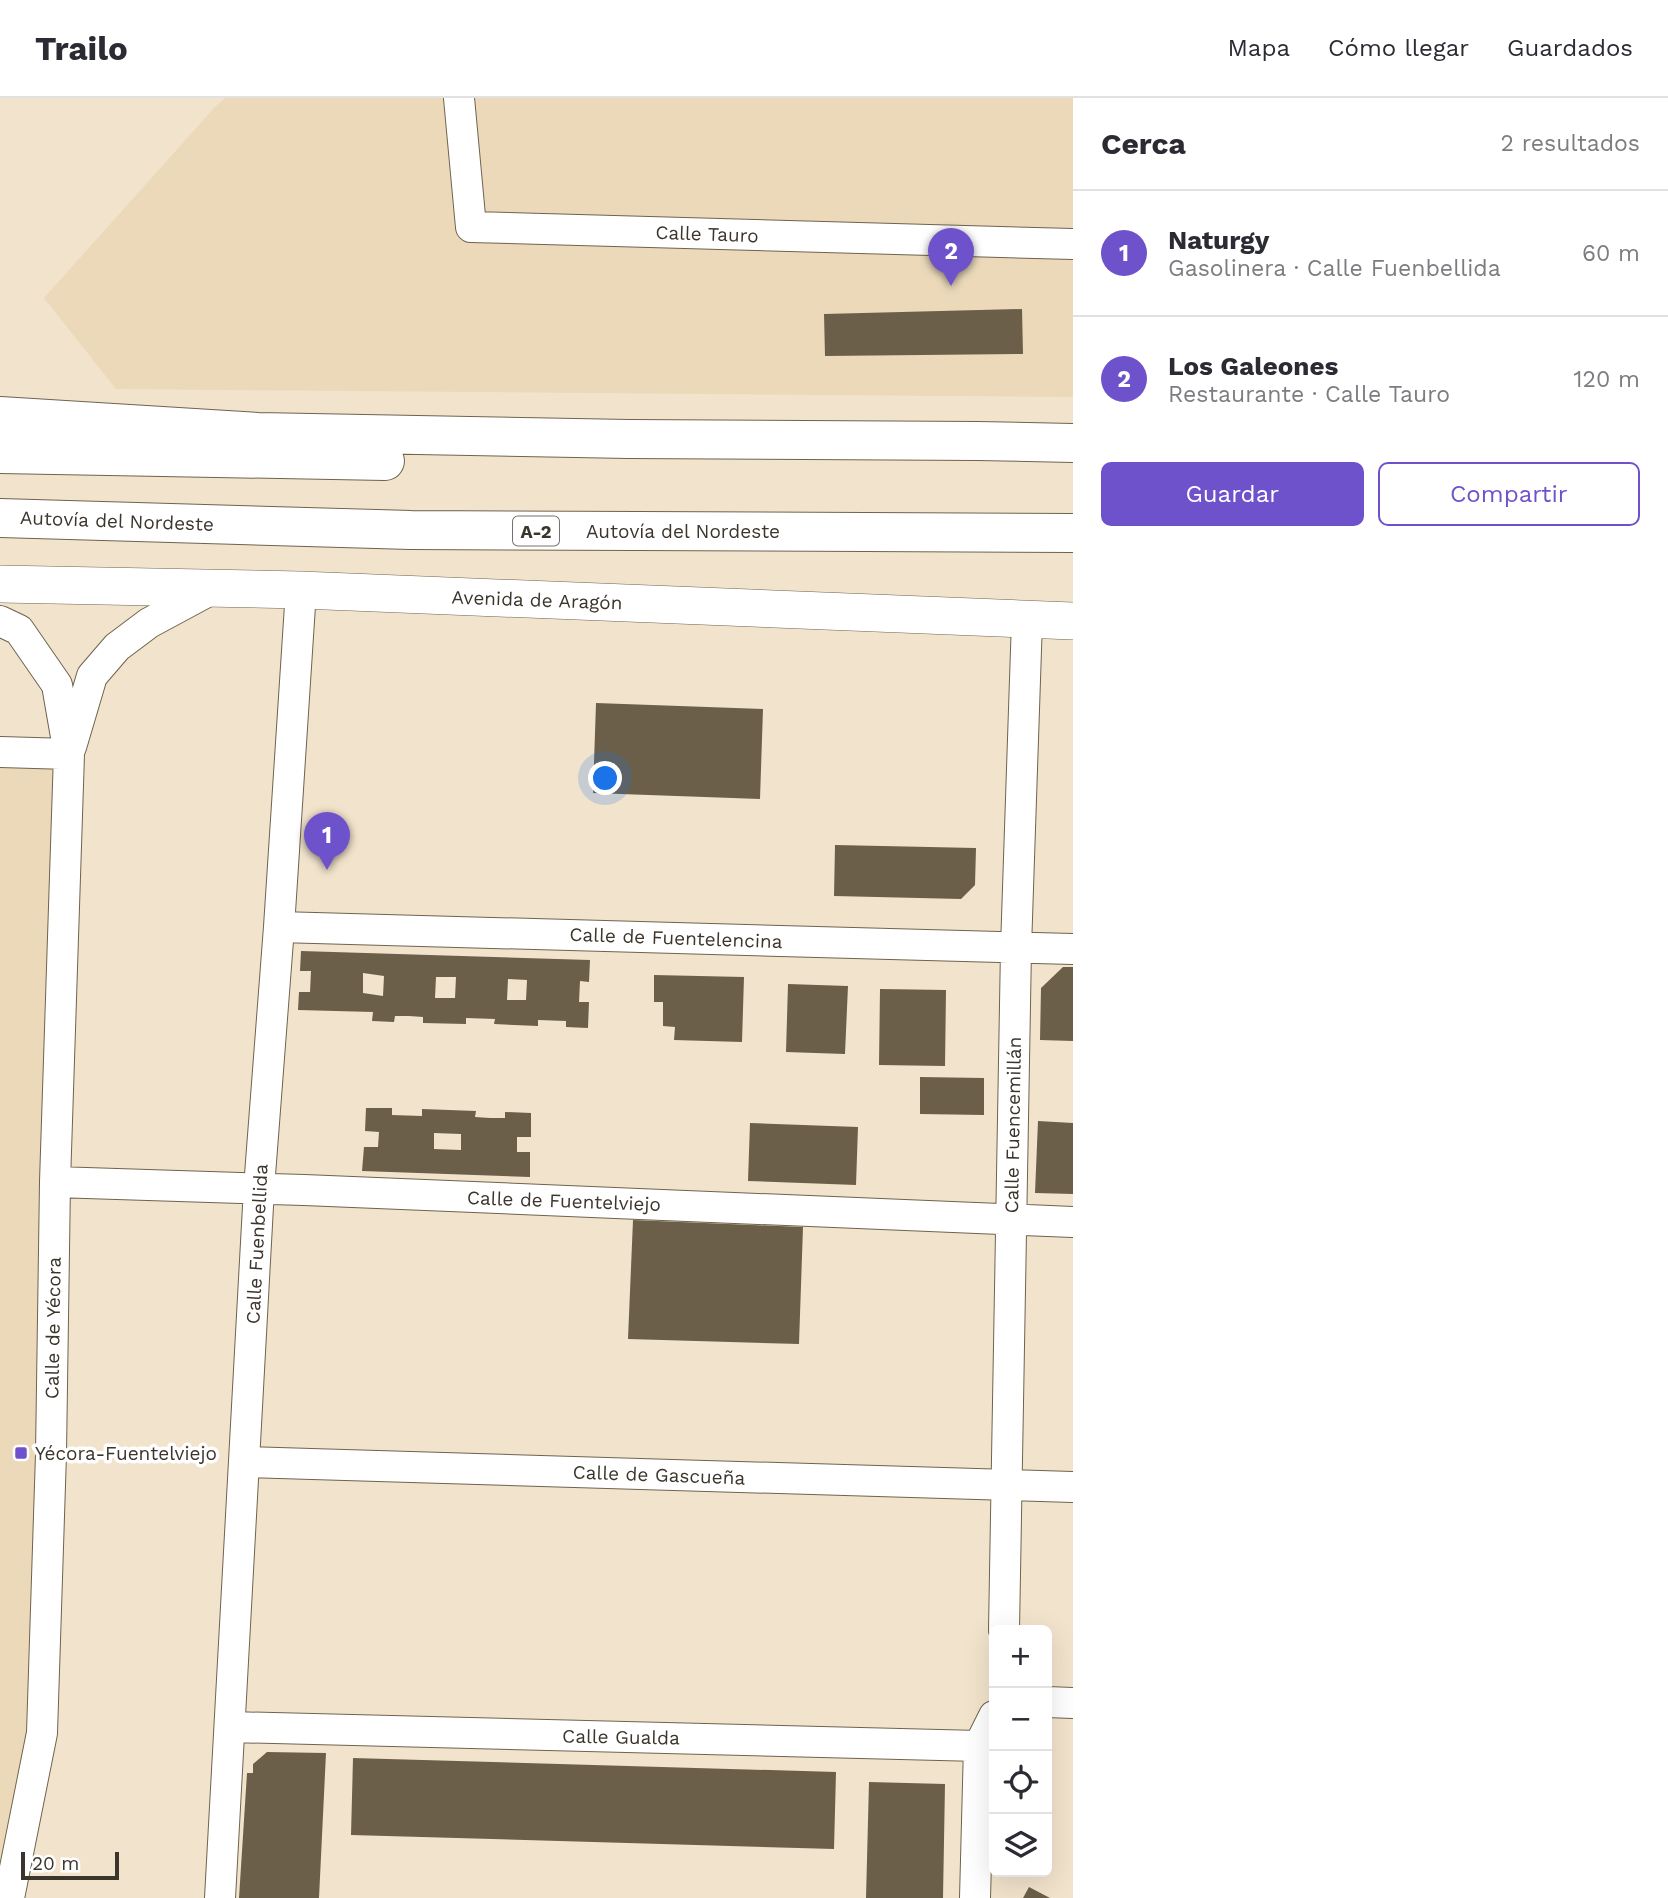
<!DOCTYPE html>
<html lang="es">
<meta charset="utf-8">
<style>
:root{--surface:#fff;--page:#f2f2f3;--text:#2b2b33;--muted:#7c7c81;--line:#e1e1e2;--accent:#6e52cb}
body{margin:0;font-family:"Work Sans",sans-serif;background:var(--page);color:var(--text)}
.controls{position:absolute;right:21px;bottom:21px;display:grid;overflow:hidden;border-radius:10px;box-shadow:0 7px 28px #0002}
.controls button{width:63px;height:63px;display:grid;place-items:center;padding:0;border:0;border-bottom:2px solid var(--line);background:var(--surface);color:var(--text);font:35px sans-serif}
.scale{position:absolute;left:21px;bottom:18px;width:98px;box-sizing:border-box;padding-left:7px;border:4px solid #3b352c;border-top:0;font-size:19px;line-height:24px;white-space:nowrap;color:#3b352c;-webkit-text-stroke:5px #fff;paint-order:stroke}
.you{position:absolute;left:606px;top:681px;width:24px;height:24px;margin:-18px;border:5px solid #fff;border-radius:50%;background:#1a73e8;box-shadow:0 0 0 10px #1a73e833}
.badge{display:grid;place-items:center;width:46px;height:46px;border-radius:50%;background:var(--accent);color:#fff;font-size:23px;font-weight:700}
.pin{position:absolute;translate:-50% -58px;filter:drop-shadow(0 2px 4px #0008)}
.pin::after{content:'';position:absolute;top:37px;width:24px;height:21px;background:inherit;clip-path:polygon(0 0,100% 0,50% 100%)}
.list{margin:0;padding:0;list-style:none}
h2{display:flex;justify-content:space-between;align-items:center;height:91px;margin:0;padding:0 28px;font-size:30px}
h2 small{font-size:23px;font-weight:400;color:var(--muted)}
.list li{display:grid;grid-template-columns:46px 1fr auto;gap:21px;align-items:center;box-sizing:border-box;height:126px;padding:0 28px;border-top:2px solid var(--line)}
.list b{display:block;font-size:26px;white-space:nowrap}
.list p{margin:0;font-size:23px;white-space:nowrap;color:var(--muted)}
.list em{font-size:23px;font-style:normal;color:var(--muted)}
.actions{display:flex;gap:14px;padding:21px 28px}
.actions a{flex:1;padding:16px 0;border:2px solid var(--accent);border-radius:10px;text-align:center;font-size:24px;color:var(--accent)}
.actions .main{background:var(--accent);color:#fff}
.icon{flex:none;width:38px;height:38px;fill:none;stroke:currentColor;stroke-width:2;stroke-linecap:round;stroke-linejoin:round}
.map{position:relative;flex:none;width:1073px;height:1800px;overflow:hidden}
header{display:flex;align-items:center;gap:42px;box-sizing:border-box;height:98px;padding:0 35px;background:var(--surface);border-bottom:2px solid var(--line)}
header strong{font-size:33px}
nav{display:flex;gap:38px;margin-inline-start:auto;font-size:24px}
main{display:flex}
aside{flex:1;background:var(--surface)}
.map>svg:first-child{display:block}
.built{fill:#ebd9ba}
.building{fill:#6c5f4a;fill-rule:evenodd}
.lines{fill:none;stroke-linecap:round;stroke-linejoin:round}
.minor-casing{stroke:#6f634e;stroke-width:32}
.tertiary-casing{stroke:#6f634e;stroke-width:38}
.motorway-casing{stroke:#6f634e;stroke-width:40}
.minor{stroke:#fff;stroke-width:30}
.tertiary{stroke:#fff;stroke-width:37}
.motorway{stroke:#fff;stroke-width:38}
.poi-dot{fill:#6e52cb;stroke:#fff;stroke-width:2.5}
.labels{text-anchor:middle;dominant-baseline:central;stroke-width:7;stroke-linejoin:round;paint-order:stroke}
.shield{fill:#fff;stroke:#76726b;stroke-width:2}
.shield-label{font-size:18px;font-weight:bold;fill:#3b352c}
.street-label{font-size:19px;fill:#3b352c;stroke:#fff}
.poi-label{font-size:19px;fill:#3b352c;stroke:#fff;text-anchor:start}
</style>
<header>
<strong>Trailo</strong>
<nav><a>Mapa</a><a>Cómo llegar</a><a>Guardados</a></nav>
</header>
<main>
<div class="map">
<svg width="1073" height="1800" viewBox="0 0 1073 1800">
<rect width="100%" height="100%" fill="#f2e3cc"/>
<path class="built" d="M 225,0 L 1073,0 L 1073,299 L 116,291 L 44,200 L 215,9 Z
M 0,654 L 69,656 L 42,1635 L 0,1800 Z"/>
<path class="building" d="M 1022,211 L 1023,256 L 825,258 L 824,216 Z
M 596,605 L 763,611 L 760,701 L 593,695 Z
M 835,747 L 976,750 L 975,787 L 961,801 L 834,798 Z
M 301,853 L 590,862 L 589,884 L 580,883 L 579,904 L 589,904 L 588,930 L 566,929 L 566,923 L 538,922 L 538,928 L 494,926 L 495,921 L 466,920 L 466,926 L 423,925 L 423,919 L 409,918 L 395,918 L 394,924 L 372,923 L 373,914 L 298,912 L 299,894 L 310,894 L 311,873 L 300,873 ZM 363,875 L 384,878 L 383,898 L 363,895 ZM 436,879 L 456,879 L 455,900 L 435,900 ZM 508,881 L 527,882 L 526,902 L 507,902 Z
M 1063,869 L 1073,869 L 1073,943 L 1040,942 L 1041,890 Z
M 654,877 L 744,879 L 742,944 L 674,942 L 675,929 L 663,928 L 663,904 L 654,904 Z
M 788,886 L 848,888 L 845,956 L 786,954 Z
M 880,891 L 946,892 L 945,968 L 879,967 Z
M 920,979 L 984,980 L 984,1017 L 920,1016 Z
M 366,1010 L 392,1010 L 392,1017 L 422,1018 L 422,1011 L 476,1013 L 475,1019 L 490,1020 L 505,1020 L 505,1014 L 531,1015 L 531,1039 L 517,1039 L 517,1054 L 530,1054 L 530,1079 L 362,1073 L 364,1049 L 378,1049 L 379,1034 L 365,1033 ZM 434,1035 L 461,1036 L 461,1052 L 434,1051 Z
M 1038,1023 L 1073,1025 L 1073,1096 L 1035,1095 Z
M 750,1025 L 858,1029 L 856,1087 L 748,1083 Z
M 633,1122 L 803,1129 L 799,1246 L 628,1241 Z
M 267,1654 L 326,1655 L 319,1800 L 239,1800 L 247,1675 L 253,1675 L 253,1666 Z
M 353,1660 L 836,1674 L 834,1751 L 351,1737 Z
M 869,1684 L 945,1686 L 943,1800 L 866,1800 Z
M 1029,1789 L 1050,1800 L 1023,1800 Z"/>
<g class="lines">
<defs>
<path id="minor" d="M 459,0 L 471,129 L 1073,146
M 0,523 L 19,532 L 57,587 L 69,656 L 55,1084 L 51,1356 L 42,1635 L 9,1800
M 71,649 L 92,578 L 117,549 L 149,525 L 214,490
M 0,654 L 69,656
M 279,829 L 1073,851
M 55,1084 L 304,1092 L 1073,1124
M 245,1364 L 1073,1389
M 1004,1532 L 1016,850 L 1027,522
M 1047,1604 L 1073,1605
M 231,1629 L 979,1648 L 994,1618
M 220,1800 L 259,1090 L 279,829 L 301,492
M 975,1800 L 979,1648"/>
<path id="tertiary" d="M 0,486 L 301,492 L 1073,523"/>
<path id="motorway" d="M 0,318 L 258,334 L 629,341 L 977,343 L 1073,345
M 0,356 L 385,363
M 0,420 L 411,432 L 1073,435"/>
</defs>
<use href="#minor" class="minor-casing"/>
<use href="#tertiary" class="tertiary-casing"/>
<use href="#motorway" class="motorway-casing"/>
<use href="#minor" class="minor"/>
<use href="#tertiary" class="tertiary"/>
<use href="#motorway" class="motorway"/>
</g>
<rect class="poi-dot" x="14" y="1348" width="14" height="14" rx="3.5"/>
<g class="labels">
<rect class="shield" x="513" y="418.5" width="46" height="29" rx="5"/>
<g class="shield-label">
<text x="536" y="433">A-2</text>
</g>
<g class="street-label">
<text transform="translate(707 136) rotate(2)">Calle Tauro</text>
<text transform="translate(117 423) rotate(2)">Autovía del Nordeste</text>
<text x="683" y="433">Autovía del Nordeste</text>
<text transform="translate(537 502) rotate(2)">Avenida de Aragón</text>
<text transform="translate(676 840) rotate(2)">Calle de Fuentelencina</text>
<text transform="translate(1013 1027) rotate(-89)">Calle Fuencemillán</text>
<text transform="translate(564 1103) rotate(2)">Calle de Fuentelviejo</text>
<text transform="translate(257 1146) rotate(-87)">Calle Fuenbellida</text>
<text transform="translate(53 1230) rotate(-89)">Calle de Yécora</text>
<text transform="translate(659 1377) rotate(2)">Calle de Gascueña</text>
<text transform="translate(621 1639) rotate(1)">Calle Gualda</text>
</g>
<g class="poi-label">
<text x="35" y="1355">Yécora-Fuentelviejo</text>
</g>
</g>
</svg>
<div class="controls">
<button>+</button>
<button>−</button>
<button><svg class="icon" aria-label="locate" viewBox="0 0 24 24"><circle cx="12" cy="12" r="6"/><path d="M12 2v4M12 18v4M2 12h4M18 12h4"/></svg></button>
<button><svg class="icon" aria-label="layers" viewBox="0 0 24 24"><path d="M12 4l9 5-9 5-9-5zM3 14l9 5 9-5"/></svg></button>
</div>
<div class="scale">20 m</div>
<div class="you"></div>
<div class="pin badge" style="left:327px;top:772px">1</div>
<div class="pin badge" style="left:951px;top:188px">2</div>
</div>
<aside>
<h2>Cerca<small>2 resultados</small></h2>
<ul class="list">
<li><span class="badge">1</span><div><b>Naturgy</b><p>Gasolinera · Calle Fuenbellida</p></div><em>60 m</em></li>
<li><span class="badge">2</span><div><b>Los Galeones</b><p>Restaurante · Calle Tauro</p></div><em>120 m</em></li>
</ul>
<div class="actions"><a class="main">Guardar</a><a>Compartir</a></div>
</aside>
</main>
